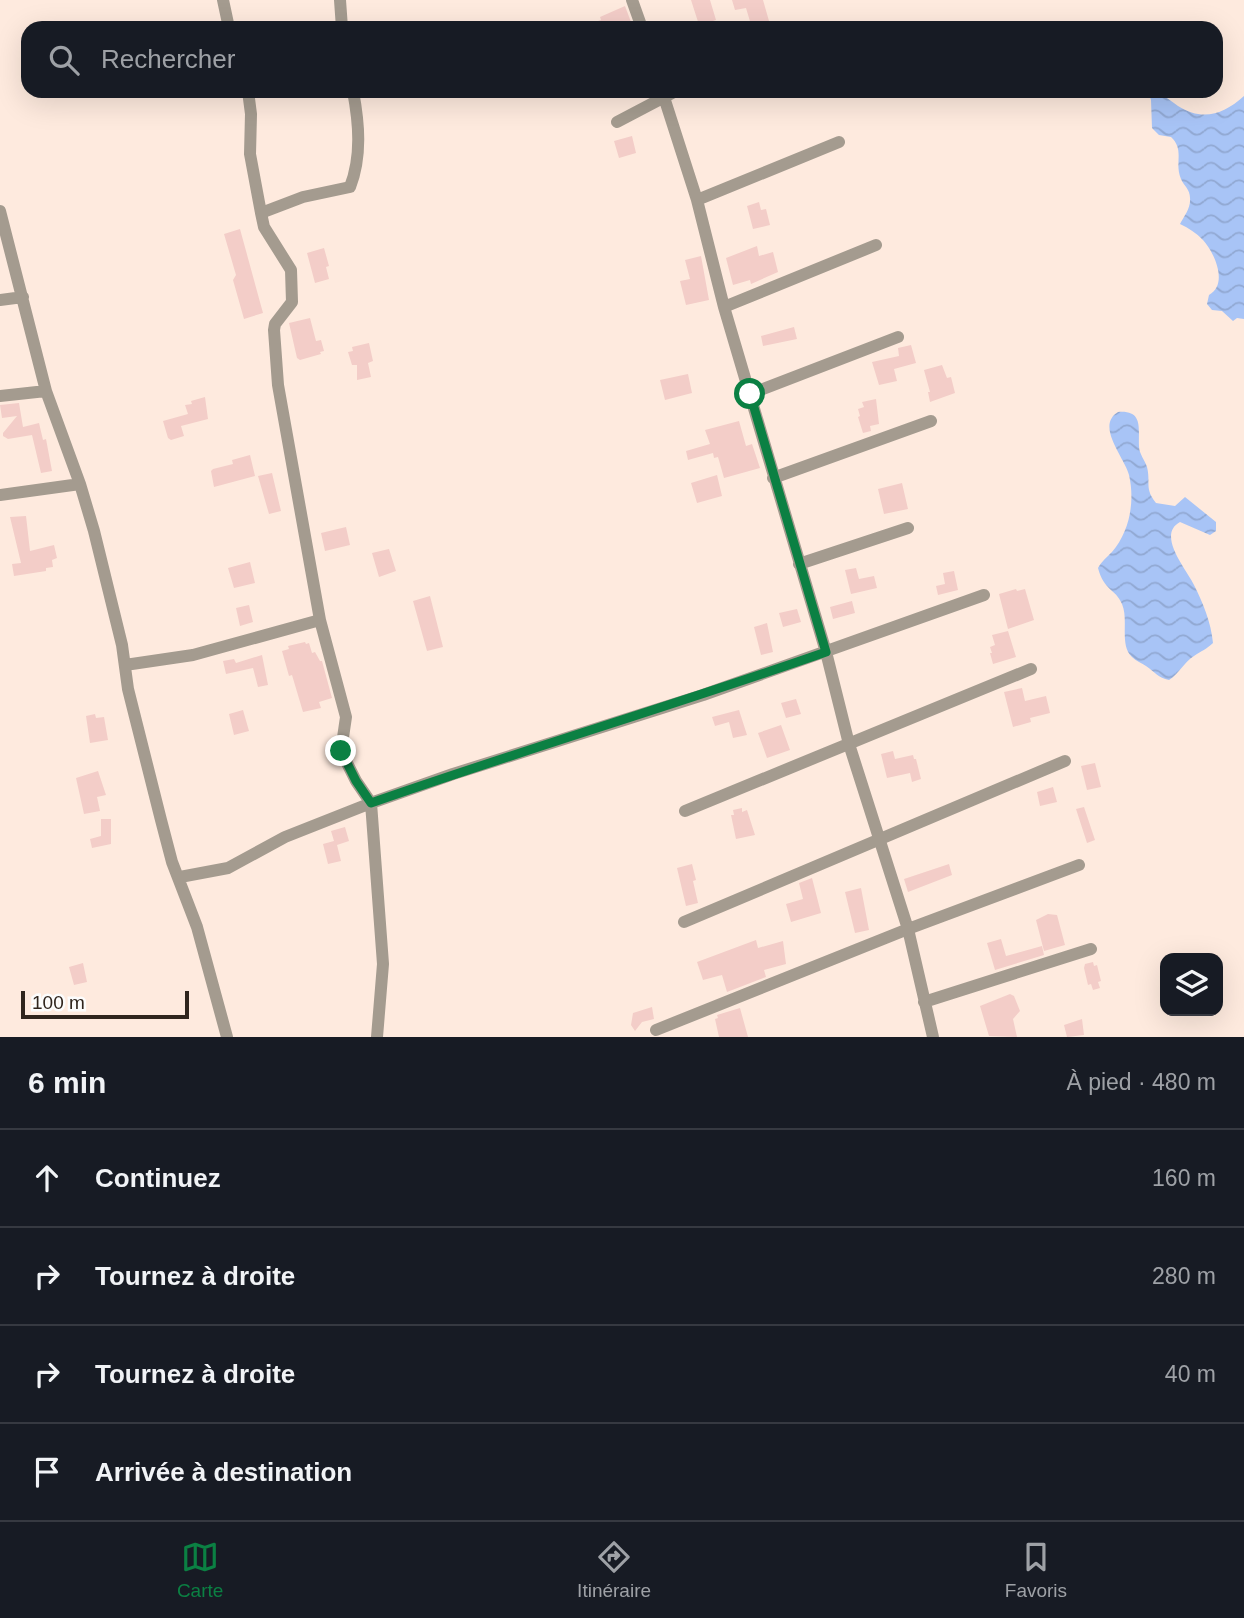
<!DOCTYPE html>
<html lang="fr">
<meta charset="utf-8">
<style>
:root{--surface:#171b24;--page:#242831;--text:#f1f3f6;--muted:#9ea1a6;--line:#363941;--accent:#0b8043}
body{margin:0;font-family:Arial,sans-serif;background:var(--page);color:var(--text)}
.controls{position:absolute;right:21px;bottom:21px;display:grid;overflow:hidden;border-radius:14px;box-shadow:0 7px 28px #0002}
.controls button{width:63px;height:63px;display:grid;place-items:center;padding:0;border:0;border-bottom:2px solid var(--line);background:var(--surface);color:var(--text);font:35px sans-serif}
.scale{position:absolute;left:21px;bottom:18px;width:168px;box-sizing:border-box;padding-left:7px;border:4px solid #30251d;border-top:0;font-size:19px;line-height:24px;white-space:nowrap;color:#30251d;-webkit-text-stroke:5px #fcfcfc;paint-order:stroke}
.stop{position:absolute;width:21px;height:21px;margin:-16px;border:5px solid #0b8043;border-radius:50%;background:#fff}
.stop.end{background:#0b8043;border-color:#fff;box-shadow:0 2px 7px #0008}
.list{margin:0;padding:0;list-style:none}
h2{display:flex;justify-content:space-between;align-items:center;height:91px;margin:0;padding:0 28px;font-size:30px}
h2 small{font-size:23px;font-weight:400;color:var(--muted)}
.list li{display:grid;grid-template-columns:46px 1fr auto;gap:21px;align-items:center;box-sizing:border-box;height:98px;padding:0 28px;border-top:2px solid var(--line)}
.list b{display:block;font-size:26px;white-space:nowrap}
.list em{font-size:23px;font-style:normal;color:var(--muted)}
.icon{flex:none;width:38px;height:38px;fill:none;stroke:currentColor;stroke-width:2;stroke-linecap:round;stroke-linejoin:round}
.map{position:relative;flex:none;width:1244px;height:1037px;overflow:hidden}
.search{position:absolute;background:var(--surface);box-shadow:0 7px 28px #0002;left:21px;right:21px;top:21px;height:77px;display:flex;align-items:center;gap:18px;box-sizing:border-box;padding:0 24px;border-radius:21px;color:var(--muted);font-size:26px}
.sheet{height:483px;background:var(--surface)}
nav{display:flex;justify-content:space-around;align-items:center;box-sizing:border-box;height:98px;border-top:2px solid var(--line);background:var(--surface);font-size:19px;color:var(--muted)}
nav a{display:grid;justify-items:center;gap:4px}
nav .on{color:var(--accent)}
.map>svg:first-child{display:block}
.water{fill:url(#water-waves)}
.building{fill:#f3cdc8}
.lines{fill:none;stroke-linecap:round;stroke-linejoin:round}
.street{stroke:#a49b8f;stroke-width:12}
.route{stroke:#0b8043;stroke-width:9}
</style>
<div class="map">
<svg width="1244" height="1037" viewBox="0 0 1244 1037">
<defs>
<pattern id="water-waves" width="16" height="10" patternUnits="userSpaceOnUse" patternTransform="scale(1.75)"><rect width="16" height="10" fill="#a8c4f6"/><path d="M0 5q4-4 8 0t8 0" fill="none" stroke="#91a8d2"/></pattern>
</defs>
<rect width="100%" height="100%" fill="#feeade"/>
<path class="water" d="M 1148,91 C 1160,91 1168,99 1178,106 C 1203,122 1224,114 1244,96 L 1244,319 L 1237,318 L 1233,321 L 1222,311 L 1212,310 L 1207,304 L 1209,295 C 1229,284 1214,252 1203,240 C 1196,233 1189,228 1180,224 C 1184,216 1191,208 1190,198 C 1190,189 1184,186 1181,179 C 1174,163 1185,150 1171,137 L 1159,135 L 1152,128 L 1151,100 Z
M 1118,412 C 1144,410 1138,429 1139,446 C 1139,454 1145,460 1147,467 C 1151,483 1144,488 1156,503 L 1175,506 L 1185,497 L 1216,522 L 1216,531 L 1210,535 L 1180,522 C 1156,535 1187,570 1194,585 C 1203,603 1211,622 1213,643 C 1207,649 1201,651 1194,656 C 1184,662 1179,674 1169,680 C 1158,678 1155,672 1146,666 C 1142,663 1136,661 1132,657 C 1119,645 1129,620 1122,604 C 1115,588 1104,591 1098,568 C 1102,561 1107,557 1112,552 C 1130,531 1135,501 1129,475 C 1125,458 1095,426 1118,412 Z"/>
<path class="building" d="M 691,0 L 710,0 L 716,20 L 710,22 L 711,28 L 700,28 Z
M 732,0 L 763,0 L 771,28 L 752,28 L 746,8 L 735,10 Z
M 625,6 L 631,22 L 613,28 L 600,28 L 598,21 L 601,20 L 600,17 Z
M 632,136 L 636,153 L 619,158 L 614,141 Z
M 759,202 L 761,210 L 766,209 L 770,225 L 753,229 L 747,206 Z
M 240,229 L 263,313 L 244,319 L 233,280 L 236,275 L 224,234 Z
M 757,246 L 759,256 L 773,252 L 778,272 L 751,284 L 750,280 L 733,285 L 726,258 Z
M 324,248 L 329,266 L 326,267 L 329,279 L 315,283 L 307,253 Z
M 701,256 L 709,300 L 686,305 L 680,281 L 690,279 L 685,260 Z
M 310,318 L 316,341 L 321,340 L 324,351 L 320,352 L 321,354 L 300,360 L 297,358 L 289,323 Z
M 794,327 L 797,339 L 763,346 L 761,336 Z
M 369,343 L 373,361 L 368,363 L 371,377 L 357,380 L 357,365 L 352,365 L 348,352 L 353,351 L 352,347 Z
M 911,345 L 916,363 L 894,369 L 897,381 L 879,385 L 872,362 L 899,356 L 898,348 Z
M 942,365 L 947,378 L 951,377 L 955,393 L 930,402 L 928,392 L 930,392 L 924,370 Z
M 688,374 L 692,393 L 665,400 L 660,380 Z
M 205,397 L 208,419 L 181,426 L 184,436 L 171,440 L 168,438 L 163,421 L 188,414 L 185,405 L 192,404 L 191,401 Z
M 876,399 L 879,424 L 870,426 L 871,431 L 863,433 L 858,417 L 860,416 L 858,409 L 864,407 L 862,402 Z
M 19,403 L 23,427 L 39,423 L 43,440 L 46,439 L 52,471 L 41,473 L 32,435 L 8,439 L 3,436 L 3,433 L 17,416 L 2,418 L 0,405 Z
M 739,421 L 746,446 L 752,444 L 760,468 L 724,478 L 718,457 L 714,458 L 713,453 L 688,460 L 686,451 L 710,444 L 705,430 Z
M 250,455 L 255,476 L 214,487 L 211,471 L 213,469 L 233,464 L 232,460 Z
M 272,473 L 281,511 L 269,514 L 258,476 Z
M 717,475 L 722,496 L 697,503 L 691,483 Z
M 902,483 L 908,509 L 884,514 L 878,489 Z
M 26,516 L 30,551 L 54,545 L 57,558 L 52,560 L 53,567 L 46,568 L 46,571 L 14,576 L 12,564 L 21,563 L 10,517 Z
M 346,527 L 350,545 L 325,551 L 321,533 Z
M 389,549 L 396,571 L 379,577 L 372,553 Z
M 250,562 L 255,583 L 234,588 L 228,568 Z
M 856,568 L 859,579 L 874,576 L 877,588 L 851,594 L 845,570 Z
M 954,571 L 958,590 L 938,595 L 936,586 L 945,584 L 943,573 Z
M 1016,589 L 1017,591 L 1025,589 L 1034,620 L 1008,629 L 999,594 Z
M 430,596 L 443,647 L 427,651 L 413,601 Z
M 852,601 L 855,613 L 833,619 L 830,607 Z
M 249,605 L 253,622 L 240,626 L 236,608 Z
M 797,609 L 801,622 L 783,627 L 779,613 Z
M 767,623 L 773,652 L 761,655 L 754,627 Z
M 1008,631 L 1016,657 L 993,664 L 990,653 L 992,653 L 990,647 L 995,645 L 992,635 Z
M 305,642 L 306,644 L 309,643 L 312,653 L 315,652 L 320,661 L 322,661 L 332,698 L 319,702 L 321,708 L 303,712 L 292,675 L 289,676 L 282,651 L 289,649 L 288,646 Z
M 262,655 L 268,685 L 258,687 L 253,668 L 226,674 L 223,661 L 234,659 L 236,663 Z
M 1022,688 L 1025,701 L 1046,696 L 1050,713 L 1030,718 L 1031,722 L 1013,727 L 1004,692 Z
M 796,699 L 801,714 L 786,718 L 781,703 Z
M 243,710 L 249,731 L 234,735 L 229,714 Z
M 739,710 L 747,735 L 733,738 L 729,722 L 715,726 L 712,717 Z
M 95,714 L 96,718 L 104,717 L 108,740 L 90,743 L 86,716 Z
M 781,725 L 790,750 L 767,758 L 758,733 Z
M 893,751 L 895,759 L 913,755 L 914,759 L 916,759 L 921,779 L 912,782 L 910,773 L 887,778 L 881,754 Z
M 1095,763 L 1101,787 L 1087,790 L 1081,766 Z
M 98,771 L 106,795 L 97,797 L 100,811 L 84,814 L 76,778 Z
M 1053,787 L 1057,802 L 1040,806 L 1037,792 Z
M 1084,807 L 1095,840 L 1087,843 L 1076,809 Z
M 742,808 L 742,812 L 747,810 L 755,835 L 736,839 L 731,815 L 734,815 L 733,810 Z
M 101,819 L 111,819 L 111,844 L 92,848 L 90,839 L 101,836 Z
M 345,827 L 349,841 L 337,845 L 341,861 L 328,864 L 323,844 L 334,841 L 331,831 Z
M 692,864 L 696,880 L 693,881 L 698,903 L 686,906 L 677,868 Z
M 949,864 L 952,875 L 908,892 L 904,879 Z
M 812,878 L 821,913 L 791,922 L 786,904 L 803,899 L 799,883 Z
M 861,888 L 869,930 L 855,933 L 845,892 Z
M 1048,914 L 1057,915 L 1065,945 L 1044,951 L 1036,920 Z
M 1001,939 L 1006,956 L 1042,946 L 1044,955 L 995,970 L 987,943 Z
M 756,940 L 758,948 L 783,941 L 786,964 L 764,970 L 766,977 L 727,992 L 722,975 L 703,980 L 697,962 Z
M 1093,962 L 1094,966 L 1097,965 L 1101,981 L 1098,982 L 1100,988 L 1093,990 L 1091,984 L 1088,985 L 1084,968 L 1085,964 Z
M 83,963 L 87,982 L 74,985 L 69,967 Z
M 1010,994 L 1014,996 L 1020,1011 L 1013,1019 L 1017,1037 L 989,1036 L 980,1006 Z
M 652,1007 L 654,1019 L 642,1022 L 635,1031 L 631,1025 L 633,1013 Z
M 740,1008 L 748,1037 L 719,1037 L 715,1019 L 718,1018 L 717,1015 Z
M 1082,1019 L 1084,1035 L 1067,1037 L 1064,1025 Z"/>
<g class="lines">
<path class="street" d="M 223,0 L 229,28
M 340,0 L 342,28
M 632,0 L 642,28
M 248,91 L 251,114 L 250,154 L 261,213
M 353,91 C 359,123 362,156 350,187 L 303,197 L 261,213 L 264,227 L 291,270 L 292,302 L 275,324 L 274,330 L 278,385 L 320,620 L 346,717 L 341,751 L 356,781 L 371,803 L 383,964 L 377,1037
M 662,91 L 697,200 L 724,307 L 826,652 L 849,744 L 908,929 L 933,1037
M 617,122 L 676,91
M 697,200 L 839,142
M 0,211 L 46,391 L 80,484 L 94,531 L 122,645 L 128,689 L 161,820 L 172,862 L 197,927 L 227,1037
M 0,300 L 23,297
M 724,307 L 876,245
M 750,394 L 898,337
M 0,396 L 46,391
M 773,478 L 931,421
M 0,495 L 80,484
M 799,564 L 908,528
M 125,665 L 193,655 L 320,620
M 685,811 L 1031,669
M 180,877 L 228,868 L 285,837 L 371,803 L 453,774 L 703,695 L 984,595
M 684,922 L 1065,761
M 924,1002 L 1091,949
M 656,1030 L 908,929 L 1079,865"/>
</g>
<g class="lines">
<path class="route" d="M 341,751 L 356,781 L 371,803 C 522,750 675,705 826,652 L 750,394"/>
</g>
</svg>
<div class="controls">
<button><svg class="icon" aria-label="layers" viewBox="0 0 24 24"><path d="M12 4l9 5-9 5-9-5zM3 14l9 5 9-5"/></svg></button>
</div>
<div class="scale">100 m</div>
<div class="stop" style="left:750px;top:394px"></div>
<div class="stop end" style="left:341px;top:751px"></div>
<div class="search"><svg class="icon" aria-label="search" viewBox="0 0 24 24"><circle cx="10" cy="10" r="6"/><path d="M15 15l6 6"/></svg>Rechercher</div>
</div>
<section class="sheet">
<h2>6 min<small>À pied · 480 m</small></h2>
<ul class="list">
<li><svg class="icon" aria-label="ahead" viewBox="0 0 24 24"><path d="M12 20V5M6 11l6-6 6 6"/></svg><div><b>Continuez</b></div><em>160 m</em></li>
<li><svg class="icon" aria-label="right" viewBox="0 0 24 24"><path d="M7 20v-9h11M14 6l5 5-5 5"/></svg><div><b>Tournez à droite</b></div><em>280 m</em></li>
<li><svg class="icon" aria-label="right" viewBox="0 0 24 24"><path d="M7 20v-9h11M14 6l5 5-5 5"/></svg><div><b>Tournez à droite</b></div><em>40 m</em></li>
<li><svg class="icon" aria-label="arrive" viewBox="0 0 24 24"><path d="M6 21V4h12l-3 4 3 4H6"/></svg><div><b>Arrivée à destination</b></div></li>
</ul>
</section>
<nav>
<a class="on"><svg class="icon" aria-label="map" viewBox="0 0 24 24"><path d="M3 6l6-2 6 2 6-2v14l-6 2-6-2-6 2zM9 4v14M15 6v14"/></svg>Carte</a>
<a><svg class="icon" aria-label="directions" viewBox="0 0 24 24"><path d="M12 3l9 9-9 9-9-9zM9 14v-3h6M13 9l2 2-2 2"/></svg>Itinéraire</a>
<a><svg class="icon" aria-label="saved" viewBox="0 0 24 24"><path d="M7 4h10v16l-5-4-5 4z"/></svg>Favoris</a>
</nav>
